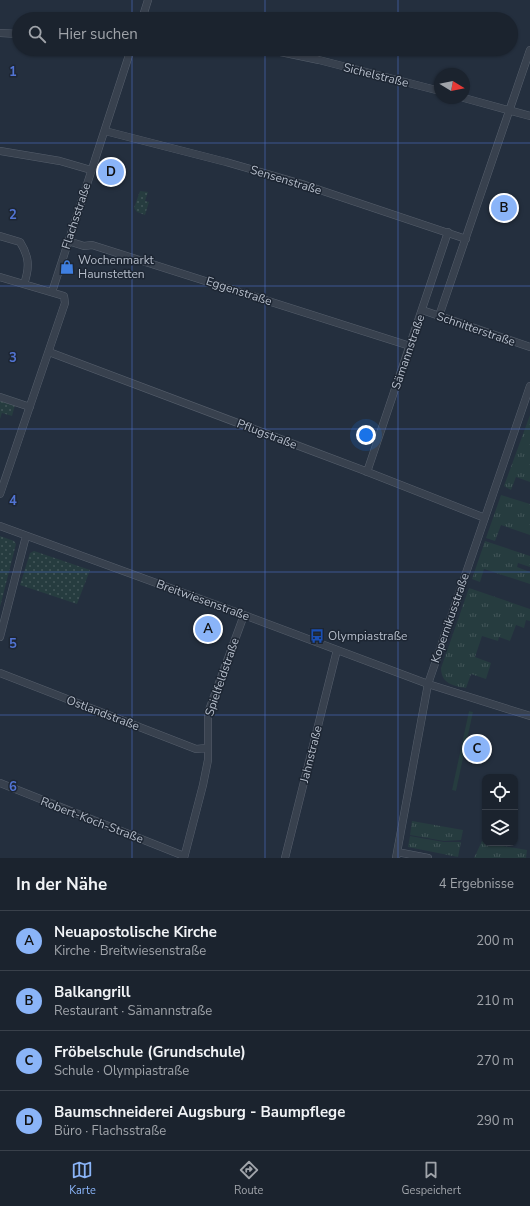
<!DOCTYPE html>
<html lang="de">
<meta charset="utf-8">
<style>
:root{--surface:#1b232e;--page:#242b36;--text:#f1f3f6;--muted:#a0a4aa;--line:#39404a;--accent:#8ab4f8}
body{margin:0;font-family:"Nunito Sans",sans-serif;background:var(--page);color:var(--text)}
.controls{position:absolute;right:12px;bottom:12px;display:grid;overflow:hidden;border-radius:8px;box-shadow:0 1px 3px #0004}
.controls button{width:36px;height:36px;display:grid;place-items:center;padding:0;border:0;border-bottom:1px solid var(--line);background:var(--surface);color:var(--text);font:20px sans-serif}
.compass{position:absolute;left:434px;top:68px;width:36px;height:36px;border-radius:50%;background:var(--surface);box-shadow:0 1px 3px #0004;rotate:100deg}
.you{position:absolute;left:366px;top:435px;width:14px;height:14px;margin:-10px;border:3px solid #fff;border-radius:50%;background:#1a73e8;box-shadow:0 0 0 6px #1a73e833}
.badge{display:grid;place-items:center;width:26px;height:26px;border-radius:50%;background:var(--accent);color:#111;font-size:13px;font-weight:700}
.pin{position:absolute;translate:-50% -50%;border:2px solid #fff;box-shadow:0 1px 4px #0006}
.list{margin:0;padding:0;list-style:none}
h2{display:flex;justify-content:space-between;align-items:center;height:52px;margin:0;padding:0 16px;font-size:17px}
h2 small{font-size:13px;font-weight:400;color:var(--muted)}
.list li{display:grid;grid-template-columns:26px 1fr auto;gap:12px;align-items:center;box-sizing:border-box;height:60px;padding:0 16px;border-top:1px solid var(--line)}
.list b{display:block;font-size:15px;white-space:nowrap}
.list p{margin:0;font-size:13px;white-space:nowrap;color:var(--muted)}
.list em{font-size:13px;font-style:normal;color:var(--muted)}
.icon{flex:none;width:22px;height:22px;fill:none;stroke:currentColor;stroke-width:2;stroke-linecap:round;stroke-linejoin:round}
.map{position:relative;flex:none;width:530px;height:858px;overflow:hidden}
.search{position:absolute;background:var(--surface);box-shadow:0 1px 3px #0004;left:12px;right:12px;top:12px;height:44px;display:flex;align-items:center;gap:10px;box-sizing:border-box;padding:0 14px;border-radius:22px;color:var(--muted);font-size:15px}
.sheet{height:292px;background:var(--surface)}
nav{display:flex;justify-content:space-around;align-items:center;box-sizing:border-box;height:56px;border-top:1px solid var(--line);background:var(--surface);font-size:11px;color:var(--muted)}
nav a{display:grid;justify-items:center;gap:2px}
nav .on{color:var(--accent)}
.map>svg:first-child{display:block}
.grass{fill:url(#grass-tufts)}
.park{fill:url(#park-dots)}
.pitch{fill:#263c3f}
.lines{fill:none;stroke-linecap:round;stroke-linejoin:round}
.minor-casing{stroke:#565f6c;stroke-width:8}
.minor{stroke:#38414e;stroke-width:7}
.grid{fill:none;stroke:#5274d3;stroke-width:1;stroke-opacity:0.55}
.labels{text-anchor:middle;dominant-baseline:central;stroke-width:3;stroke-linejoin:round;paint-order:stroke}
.street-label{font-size:12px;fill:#b4bcc9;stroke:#1d2633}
.poi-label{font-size:12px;fill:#b4bcc9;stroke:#1d2633;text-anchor:start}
.grid-label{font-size:13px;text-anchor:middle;font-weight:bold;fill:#5274d3;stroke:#1d2633;stroke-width:3;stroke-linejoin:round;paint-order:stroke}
</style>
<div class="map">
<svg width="530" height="858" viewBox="0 0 530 858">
<defs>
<pattern id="grass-tufts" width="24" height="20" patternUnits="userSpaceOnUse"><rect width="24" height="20" fill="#263c3f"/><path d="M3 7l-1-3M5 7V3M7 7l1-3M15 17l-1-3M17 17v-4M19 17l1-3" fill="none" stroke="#435659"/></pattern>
<pattern id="park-dots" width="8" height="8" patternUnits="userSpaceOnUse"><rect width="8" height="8" fill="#263c3f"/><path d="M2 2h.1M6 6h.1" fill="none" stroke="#435659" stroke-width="1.8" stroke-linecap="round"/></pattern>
</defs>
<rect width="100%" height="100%" fill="#242f3e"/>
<path class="grass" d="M 530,415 L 530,482 L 516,477 L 511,490 L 504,486 Z
M 501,495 L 530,504 L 530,535 L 501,525 L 495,541 L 486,538 Z
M 485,541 L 530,556 L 530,567 L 518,563 L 517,567 L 530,572 L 530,584 L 484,569 L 480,582 L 472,579 Z
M 469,588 L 530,609 L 530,621 L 526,620 L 524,628 L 516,625 L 510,641 L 499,637 L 498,641 L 482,636 L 475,657 L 491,663 L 486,679 L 471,674 L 466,688 C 453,686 441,683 441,668 Z
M 412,821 L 463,830 L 461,840 L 444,841 L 410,835 Z
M 410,836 L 444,842 L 461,842 L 458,857 L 408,847 Z
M 482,841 L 485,843 L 527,850 L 526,858 L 474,858 Z"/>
<path class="park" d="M 140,191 L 148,192 L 145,201 L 149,202 L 145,215 L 137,212 L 134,208 Z
M 0,400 L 15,405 L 12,416 L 2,413 L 0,419 Z
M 0,536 L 14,541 L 16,544 L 0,607 Z
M 34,551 L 90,570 L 77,604 L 20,585 L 30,553 Z"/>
<path class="pitch" d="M 469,711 L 473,712 L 456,791 L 452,790 Z"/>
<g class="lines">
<defs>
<path id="minor" d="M 142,19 L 148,0
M 0,33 L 19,34
M 266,49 L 319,60 L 440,91
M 464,98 L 530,116
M 105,131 L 226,162 L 302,184 L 466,239
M 0,151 L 60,161 L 91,170
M 0,236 L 20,242 C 29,256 30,267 24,284
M 68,241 L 84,246 L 92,245 L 410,346
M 0,277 L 64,296 L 65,303 L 0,494
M 52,292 L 131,49
M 422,310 L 530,347
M 439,316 L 530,50
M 49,352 L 360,469 L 485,518
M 0,397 L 30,407
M 367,472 L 448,232
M 0,526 L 244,615 L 428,684 L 530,716
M 0,637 L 26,536
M 0,673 L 196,749 L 207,748
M 0,783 L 184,856
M 397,852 L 428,858
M 184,858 L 203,785 L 208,760 L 208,713 L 244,615
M 285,858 L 337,650
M 396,858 L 428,684 L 530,386"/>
</defs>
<use href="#minor" class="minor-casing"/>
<use href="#minor" class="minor"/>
</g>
<path class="grid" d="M 132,0 L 132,19M 265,0 L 265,19M 398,0 L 398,19M 132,49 L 132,858M 265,49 L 265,858M 398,49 L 398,858M 0,143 L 530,143M 0,286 L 530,286M 0,429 L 530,429M 0,572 L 530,572M 0,715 L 530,715"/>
<defs>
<symbol id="shop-bare" viewBox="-9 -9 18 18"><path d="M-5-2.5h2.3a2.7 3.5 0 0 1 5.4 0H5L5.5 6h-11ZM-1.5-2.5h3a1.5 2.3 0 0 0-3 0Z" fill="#3f7fe0" stroke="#1d2633" stroke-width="2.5" paint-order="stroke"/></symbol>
<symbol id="bus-bare" viewBox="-9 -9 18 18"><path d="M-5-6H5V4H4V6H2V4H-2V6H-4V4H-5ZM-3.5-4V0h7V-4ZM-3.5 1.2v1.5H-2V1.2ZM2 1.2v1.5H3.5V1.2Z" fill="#1a4fb4" stroke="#1d2633" stroke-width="2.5" paint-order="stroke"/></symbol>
</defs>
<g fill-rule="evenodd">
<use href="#shop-bare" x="57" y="257" width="20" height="20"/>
<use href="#bus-bare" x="307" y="626" width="20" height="20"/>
</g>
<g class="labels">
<g class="street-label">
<text transform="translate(376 75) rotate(14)">Sichelstraße</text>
<text transform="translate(286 180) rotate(17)">Sensenstraße</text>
<text transform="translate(76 216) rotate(-72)">Flachsstraße</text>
<text transform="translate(239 291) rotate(18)">Eggenstraße</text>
<text transform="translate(476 329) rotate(19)">Schnitterstraße</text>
<text transform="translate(408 352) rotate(-71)">Sämannstraße</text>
<text transform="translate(267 434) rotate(21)">Pflugstraße</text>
<text transform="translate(203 600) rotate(20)">Breitwiesenstraße</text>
<text transform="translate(450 618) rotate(-71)">Kopernikusstraße</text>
<text transform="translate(222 677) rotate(-71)">Spielfeldstraße</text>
<text transform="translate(103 713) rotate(21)">Ostlandstraße</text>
<text transform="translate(311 754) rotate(-76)">Jahnstraße</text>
<text transform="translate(92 820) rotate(21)">Robert-Koch-Straße</text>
</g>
<g class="poi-label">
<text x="78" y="260">Wochenmarkt<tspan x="78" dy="14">Haunstetten</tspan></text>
<text x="328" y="636">Olympiastraße</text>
</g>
</g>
<g class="grid-label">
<text x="13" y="76">1</text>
<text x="13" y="219">2</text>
<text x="13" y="362">3</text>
<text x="13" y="505">4</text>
<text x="13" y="648">5</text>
<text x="13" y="791">6</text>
</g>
</svg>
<div class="controls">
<button><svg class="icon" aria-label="locate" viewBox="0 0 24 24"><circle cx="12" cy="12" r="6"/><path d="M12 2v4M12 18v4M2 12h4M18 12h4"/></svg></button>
<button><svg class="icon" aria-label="layers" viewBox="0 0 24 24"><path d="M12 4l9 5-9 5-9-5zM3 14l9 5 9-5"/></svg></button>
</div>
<svg class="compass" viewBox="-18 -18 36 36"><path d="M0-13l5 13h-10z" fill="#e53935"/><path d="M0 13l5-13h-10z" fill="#a0a4aa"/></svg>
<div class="you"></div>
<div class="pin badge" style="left:208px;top:629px">A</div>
<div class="pin badge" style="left:504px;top:208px">B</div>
<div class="pin badge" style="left:477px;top:749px">C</div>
<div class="pin badge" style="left:111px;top:172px">D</div>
<div class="search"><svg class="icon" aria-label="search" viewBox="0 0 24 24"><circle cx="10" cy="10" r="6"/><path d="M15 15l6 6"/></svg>Hier suchen</div>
</div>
<section class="sheet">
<h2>In der Nähe<small>4 Ergebnisse</small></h2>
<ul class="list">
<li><span class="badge">A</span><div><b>Neuapostolische Kirche</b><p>Kirche · Breitwiesenstraße</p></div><em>200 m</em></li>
<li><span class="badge">B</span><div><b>Balkangrill</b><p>Restaurant · Sämannstraße</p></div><em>210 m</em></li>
<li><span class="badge">C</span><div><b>Fröbelschule (Grundschule)</b><p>Schule · Olympiastraße</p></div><em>270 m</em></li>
<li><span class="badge">D</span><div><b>Baumschneiderei Augsburg - Baumpflege</b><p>Büro · Flachsstraße</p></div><em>290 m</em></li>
</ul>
</section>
<nav>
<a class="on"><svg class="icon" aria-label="map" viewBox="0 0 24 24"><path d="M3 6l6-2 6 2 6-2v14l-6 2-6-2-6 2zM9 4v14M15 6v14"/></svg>Karte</a>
<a><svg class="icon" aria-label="directions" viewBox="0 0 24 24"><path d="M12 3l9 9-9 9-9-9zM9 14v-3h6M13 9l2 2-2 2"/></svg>Route</a>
<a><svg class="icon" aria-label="saved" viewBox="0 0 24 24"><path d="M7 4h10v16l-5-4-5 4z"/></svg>Gespeichert</a>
</nav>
